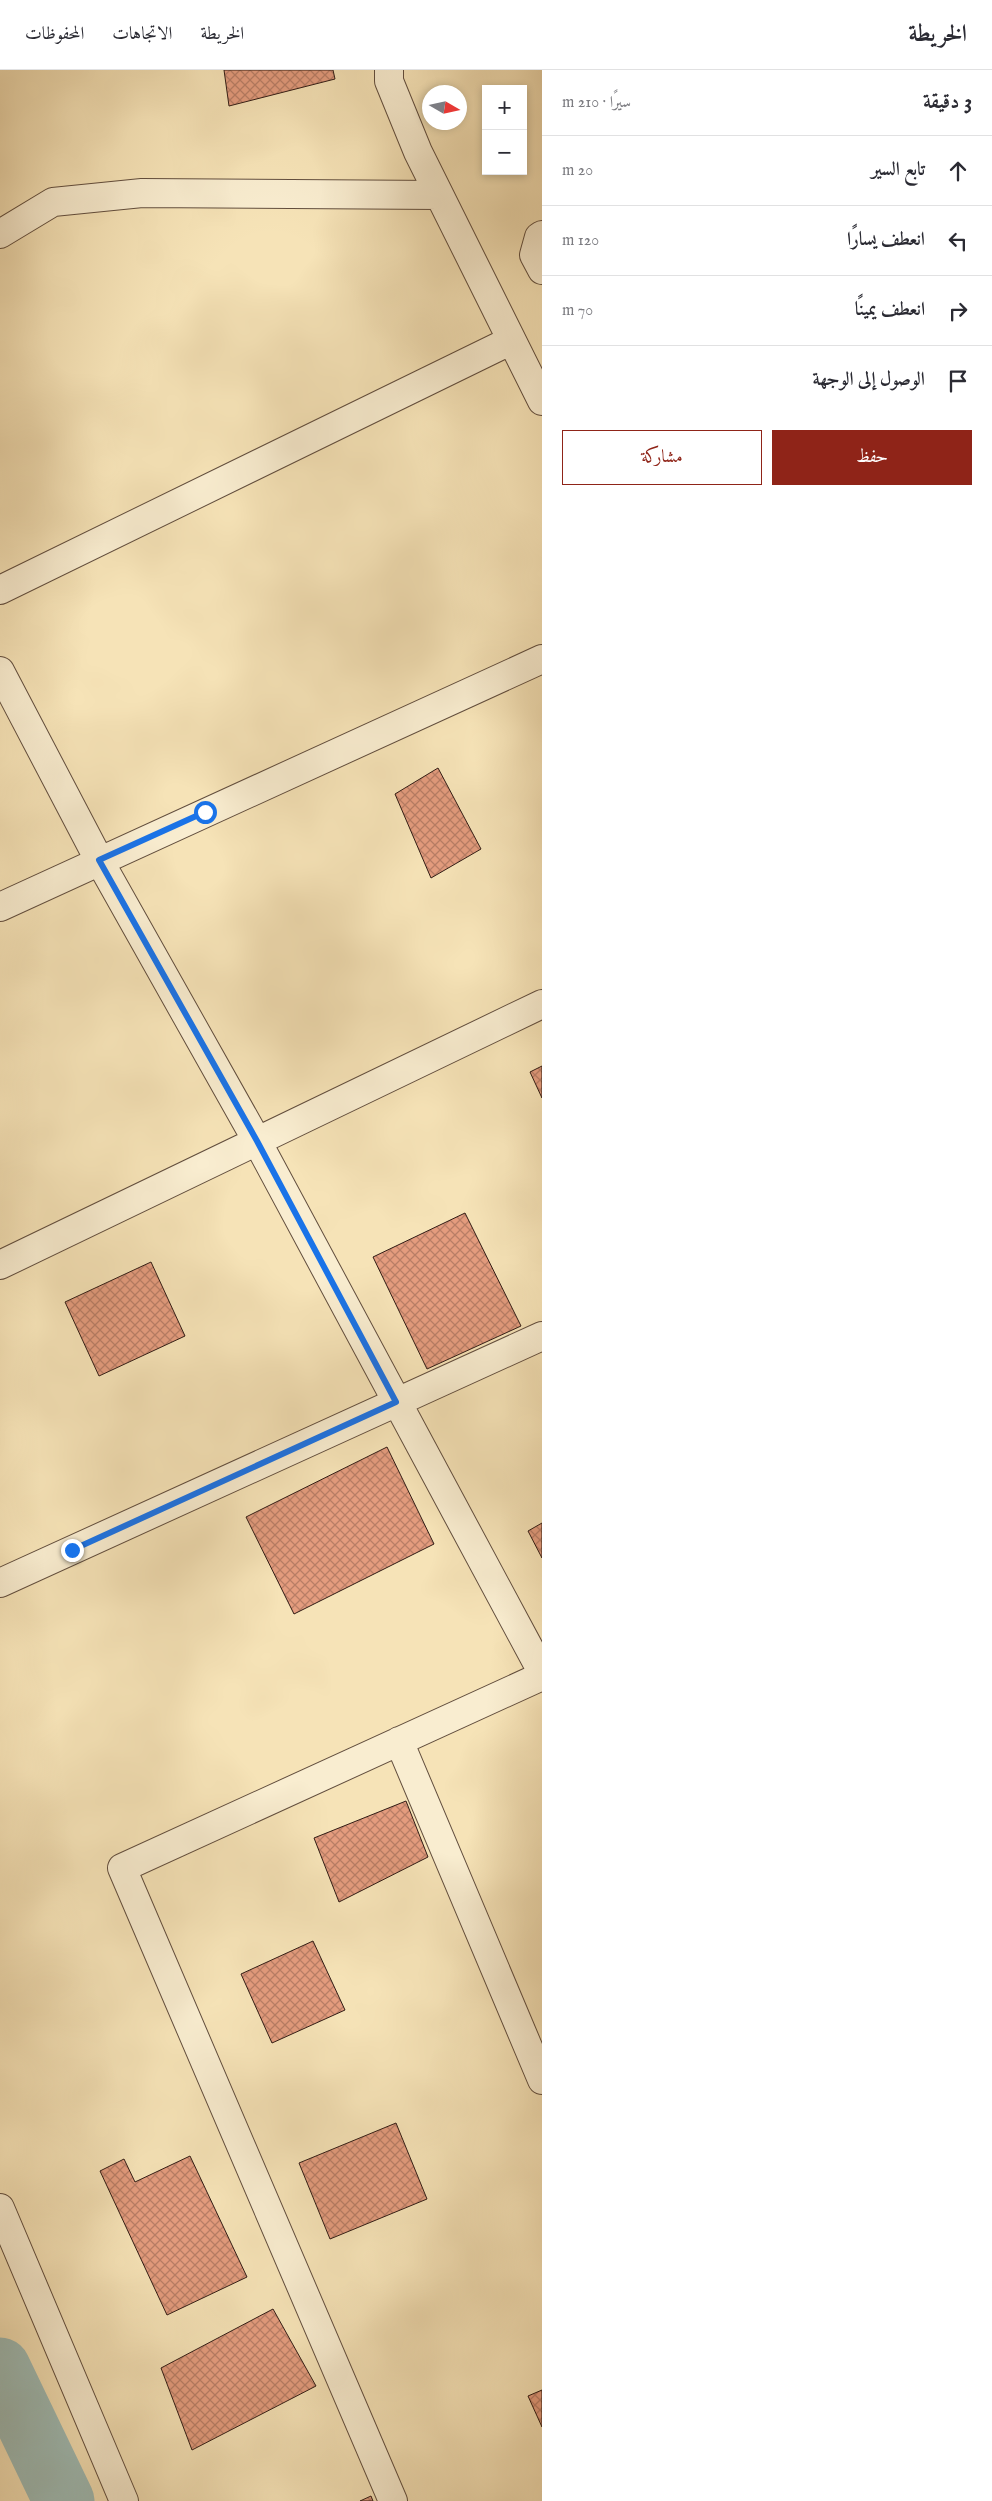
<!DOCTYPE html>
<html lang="ar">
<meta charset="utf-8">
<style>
:root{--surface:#fff;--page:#f2f2f3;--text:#2b2b33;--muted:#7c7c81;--line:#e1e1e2;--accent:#8f2418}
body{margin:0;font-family:"IM FELL English",Amiri,serif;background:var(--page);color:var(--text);direction:rtl}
.controls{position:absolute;right:15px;top:15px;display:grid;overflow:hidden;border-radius:0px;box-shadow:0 2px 8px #0003}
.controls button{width:45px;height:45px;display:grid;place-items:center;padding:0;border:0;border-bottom:1px solid var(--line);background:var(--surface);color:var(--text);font:25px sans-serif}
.compass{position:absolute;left:422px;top:15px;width:45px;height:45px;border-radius:50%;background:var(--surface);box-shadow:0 2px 8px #0003;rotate:99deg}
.stop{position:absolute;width:15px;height:15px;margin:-11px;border:4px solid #1a73e8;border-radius:50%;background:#fff}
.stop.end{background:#1a73e8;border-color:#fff;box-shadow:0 1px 5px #0008}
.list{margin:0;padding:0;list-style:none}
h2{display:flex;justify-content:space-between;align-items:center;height:65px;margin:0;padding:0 20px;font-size:21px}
h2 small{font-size:16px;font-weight:400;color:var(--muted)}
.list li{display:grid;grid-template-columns:32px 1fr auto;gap:15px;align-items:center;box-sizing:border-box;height:70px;padding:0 20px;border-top:1px solid var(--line)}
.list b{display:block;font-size:19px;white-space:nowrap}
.list em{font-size:16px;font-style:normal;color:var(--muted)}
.actions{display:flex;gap:10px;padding:15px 20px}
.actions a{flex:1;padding:11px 0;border:1px solid var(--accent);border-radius:0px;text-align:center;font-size:18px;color:var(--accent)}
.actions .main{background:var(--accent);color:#fff}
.icon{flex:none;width:28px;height:28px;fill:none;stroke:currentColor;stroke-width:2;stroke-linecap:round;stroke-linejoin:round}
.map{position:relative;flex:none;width:542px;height:2431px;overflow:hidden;direction:ltr}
header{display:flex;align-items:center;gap:30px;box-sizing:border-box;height:70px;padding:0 25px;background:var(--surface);border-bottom:1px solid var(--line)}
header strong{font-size:24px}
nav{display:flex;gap:28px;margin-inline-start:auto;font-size:18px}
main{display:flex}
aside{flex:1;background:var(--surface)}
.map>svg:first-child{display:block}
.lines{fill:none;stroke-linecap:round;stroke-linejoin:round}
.river{stroke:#9fbdb7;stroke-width:61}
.building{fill:url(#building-cross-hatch);stroke:#311c15}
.street-casing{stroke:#624e3e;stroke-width:30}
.street{stroke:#f9edd0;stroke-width:28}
.route{stroke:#1a73e8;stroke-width:6}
</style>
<header>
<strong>الخريطة</strong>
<nav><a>الخريطة</a><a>الاتجاهات</a><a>المحفوظات</a></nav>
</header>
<main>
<aside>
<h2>3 دقيقة<small>سيرًا · 210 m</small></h2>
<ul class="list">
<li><svg class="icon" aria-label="ahead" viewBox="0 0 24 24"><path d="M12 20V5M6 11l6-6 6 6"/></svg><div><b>تابع السير</b></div><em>20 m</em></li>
<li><svg class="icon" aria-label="left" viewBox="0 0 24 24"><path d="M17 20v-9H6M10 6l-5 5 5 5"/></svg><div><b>انعطف يسارًا</b></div><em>120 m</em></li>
<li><svg class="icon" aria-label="right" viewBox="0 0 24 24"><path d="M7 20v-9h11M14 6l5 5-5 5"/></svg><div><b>انعطف يمينًا</b></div><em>70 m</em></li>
<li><svg class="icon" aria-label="arrive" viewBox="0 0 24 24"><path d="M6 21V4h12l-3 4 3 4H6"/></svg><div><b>الوصول إلى الوجهة</b></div></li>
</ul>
<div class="actions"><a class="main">حفظ</a><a>مشاركة</a></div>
</aside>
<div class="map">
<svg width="542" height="2431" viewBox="0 0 542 2431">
<defs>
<pattern id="building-cross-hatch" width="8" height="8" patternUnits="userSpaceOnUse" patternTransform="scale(1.25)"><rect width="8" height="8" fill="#e49c7e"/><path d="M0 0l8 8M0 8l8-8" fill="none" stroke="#b97e66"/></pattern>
</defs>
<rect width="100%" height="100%" fill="#f6e3b7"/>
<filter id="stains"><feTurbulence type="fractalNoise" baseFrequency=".004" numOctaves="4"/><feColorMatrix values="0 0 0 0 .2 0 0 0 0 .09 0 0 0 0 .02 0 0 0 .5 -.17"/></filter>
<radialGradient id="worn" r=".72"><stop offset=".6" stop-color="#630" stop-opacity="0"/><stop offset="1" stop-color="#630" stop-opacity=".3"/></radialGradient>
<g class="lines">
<path class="river" d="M 0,2298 L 64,2431"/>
</g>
<path class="building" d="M 224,0 L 333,0 L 335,9 L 229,36 Z
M 438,698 L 481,779 L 431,808 L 395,724 Z
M 542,996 L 542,1028 L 530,1002 Z
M 465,1143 L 521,1256 L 427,1299 L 373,1187 Z
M 151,1192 L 185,1266 L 99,1306 L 65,1232 Z
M 387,1377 L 434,1474 L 294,1544 L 246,1447 Z
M 542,1453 L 542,1488 L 528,1461 Z
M 406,1731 L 428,1787 L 339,1832 L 314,1768 Z
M 313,1871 L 345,1940 L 272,1973 L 241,1904 Z
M 396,2053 L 427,2129 L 330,2169 L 299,2093 Z
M 190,2086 L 247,2207 L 167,2245 L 100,2101 L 124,2089 L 135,2112 Z
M 273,2239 L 316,2316 L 192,2380 L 161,2298 Z
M 542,2320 L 542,2357 L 528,2326 Z
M 371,2426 L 373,2431 L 360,2431 Z"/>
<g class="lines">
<defs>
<path id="street" d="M 389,0 L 389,11 L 418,82 L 542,331
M 0,164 L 53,132 L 142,123 L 439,125
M 542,165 L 539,167 L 534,185 L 542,200
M 0,520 L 510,271
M 0,601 L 99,790 L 257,1071 L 542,1602
M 0,837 L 542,589
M 0,1195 L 542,934
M 0,1513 L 542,1266
M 399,1671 L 542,2010
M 0,2138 L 124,2431
M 393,2431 L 122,1798 L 542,1606"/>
</defs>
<use href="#street" class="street-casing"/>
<use href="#street" class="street"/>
</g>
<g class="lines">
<path class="route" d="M 72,1480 L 396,1332 L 257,1071 L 99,790 L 205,742"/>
</g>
<rect width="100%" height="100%" filter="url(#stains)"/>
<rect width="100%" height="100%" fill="url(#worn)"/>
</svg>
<div class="controls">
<button>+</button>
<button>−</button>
</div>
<svg class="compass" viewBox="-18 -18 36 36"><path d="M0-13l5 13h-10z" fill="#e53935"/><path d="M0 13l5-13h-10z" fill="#7c7c81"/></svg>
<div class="stop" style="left:205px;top:742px"></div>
<div class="stop end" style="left:72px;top:1480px"></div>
</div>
</main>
